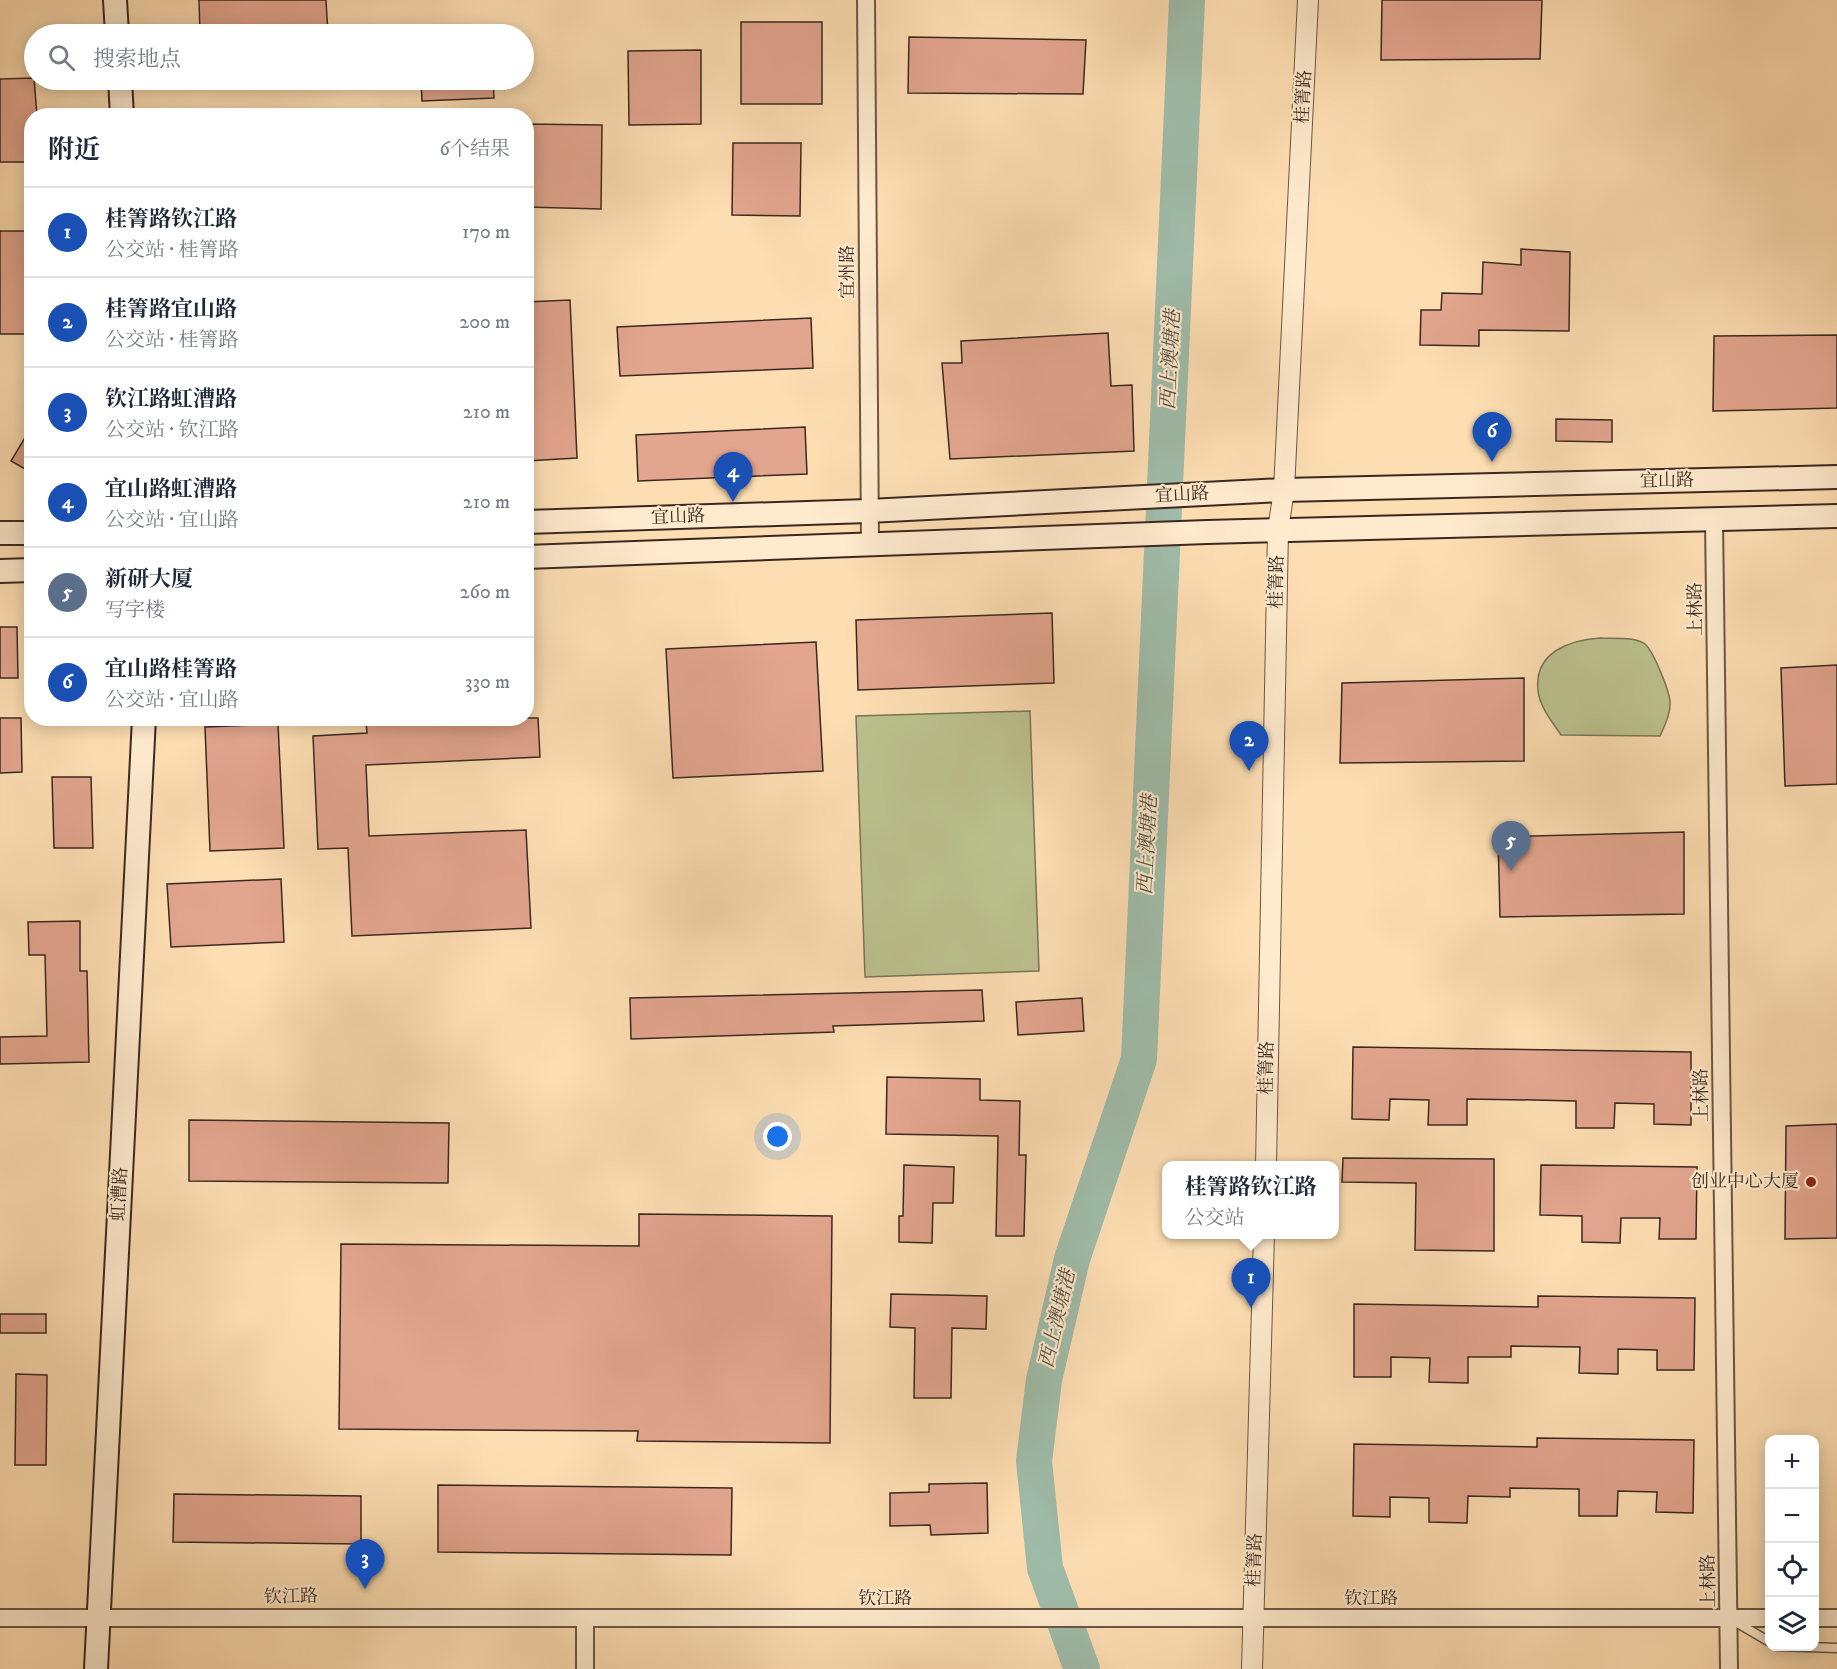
<!DOCTYPE html>
<html lang="zh">
<meta charset="utf-8">
<style>
:root{--surface:#fff;--page:#f6f6f7;--text:#1f2937;--muted:#747a83;--line:#e0e1e3;--accent:#2563eb}
body{margin:0;font-family:"IM FELL DW Pica","Noto Serif SC",serif;background:var(--page);color:var(--text)}
.controls{position:absolute;right:18px;bottom:18px;display:grid;overflow:hidden;border-radius:12px;box-shadow:0 3px 15px #0003}
.controls button{width:54px;height:54px;display:grid;place-items:center;padding:0;border:0;border-bottom:2px solid var(--line);background:var(--surface);color:var(--text);font:30px sans-serif}
.you{position:absolute;left:778px;top:1137px;width:21px;height:21px;margin:-15px;border:4px solid #fff;border-radius:50%;background:#1a73e8;box-shadow:0 0 0 9px #1a73e833}
.badge{display:grid;place-items:center;width:39px;height:39px;border-radius:50%;background:var(--accent);color:#fff;font-size:20px;font-weight:700}
.pin{position:absolute;translate:-50% -50px;filter:drop-shadow(0 2px 3px #0008)}
.pin::after{content:'';position:absolute;top:32px;width:21px;height:18px;background:inherit;clip-path:polygon(0 0,100% 0,50% 100%)}
.popup{position:absolute;left:1162px;top:1161px;width:177px;height:78px;box-sizing:border-box;display:grid;place-content:center;border-radius:12px;background:var(--surface);filter:drop-shadow(0 2px 4px #0005);font-size:20px;white-space:nowrap;color:var(--muted)}
.popup b{font-size:22px;color:var(--text)}
.popup::after{content:'';position:absolute;left:50%;top:100%;margin-left:-12px;border:12px solid transparent;border-top-color:var(--surface)}
.list{margin:0;padding:0;list-style:none}
h2{display:flex;justify-content:space-between;align-items:center;height:78px;margin:0;padding:0 24px;font-size:26px}
h2 small{font-size:20px;font-weight:400;color:var(--muted)}
.list li{display:grid;grid-template-columns:39px 1fr auto;gap:18px;align-items:center;box-sizing:border-box;height:90px;padding:0 24px;border-top:2px solid var(--line)}
.list b{display:block;font-size:22px;white-space:nowrap}
.list p{margin:0;font-size:20px;white-space:nowrap;color:var(--muted)}
.list em{font-size:20px;font-style:normal;color:var(--muted)}
.icon{flex:none;width:33px;height:33px;fill:none;stroke:currentColor;stroke-width:2;stroke-linecap:round;stroke-linejoin:round}
.map{position:relative;flex:none;width:1837px;height:1669px;overflow:hidden}
.search{position:absolute;background:var(--surface);box-shadow:0 3px 15px #0003;left:24px;top:24px;width:510px;height:66px;display:flex;align-items:center;gap:15px;box-sizing:border-box;padding:0 21px;border-radius:33px;color:var(--muted);font-size:22px}
.panel{position:absolute;background:var(--surface);box-shadow:0 3px 15px #0003;left:24px;top:108px;width:510px;height:618px;border-radius:24px}
.map>svg:first-child{display:block}
.green{fill:#bbc28f;stroke:#7a7558;stroke-width:1.5}
.lines{fill:none;stroke-linecap:round;stroke-linejoin:round}
.river{stroke:#9fbcaa;stroke-width:36}
.building{fill:#e2a58e;stroke:#3a2820;stroke-width:1.5}
.service-casing{stroke:#6b5644;stroke-width:11}
.minor-casing{stroke:#6b5644;stroke-width:20}
.tertiary-casing{stroke:#6b5644;stroke-width:22}
.secondary-casing{stroke:#3a2820;stroke-width:26}
.service{stroke:#feeacd;stroke-width:8}
.minor{stroke:#feeacd;stroke-width:16}
.tertiary{stroke:#feeacd;stroke-width:20}
.secondary{stroke:#feeacd;stroke-width:22}
.poi-dot{fill:#8f2418;stroke:#feeacd;stroke-width:2}
.labels{text-anchor:middle;dominant-baseline:central;stroke-width:4.5;stroke-linejoin:round;paint-order:stroke}
.street-label{font-size:18px;fill:#3a2820;stroke:#feeacd}
.poi-label{font-size:18px;fill:#3a2820;stroke:#feeacd;text-anchor:end}
.water-label{font-size:20px;font-style:italic;fill:#534d42;stroke:#feeacd}
</style>
<div class="map">
<svg width="1837" height="1669" viewBox="0 0 1837 1669">
<rect width="100%" height="100%" fill="#fddeb2"/>
<filter id="stains"><feTurbulence type="fractalNoise" baseFrequency=".00333" numOctaves="4"/><feColorMatrix values="0 0 0 0 .2 0 0 0 0 .09 0 0 0 0 .02 0 0 0 .5 -.17"/></filter>
<radialGradient id="worn" r=".72"><stop offset=".6" stop-color="#630" stop-opacity="0"/><stop offset="1" stop-color="#630" stop-opacity=".3"/></radialGradient>
<path class="green" d="M 1600,638 C 1613,639 1636,636 1646,645 C 1654,653 1669,690 1670,701 C 1671,713 1665,725 1660,736 L 1561,735 C 1553,723 1539,706 1538,690 C 1534,652 1570,640 1600,638 Z
M 1030,711 L 1039,971 L 865,977 L 856,716 Z"/>
<g class="lines">
<path class="river" d="M 1082,1669 L 1045,1568 L 1034,1461 L 1044,1380 L 1072,1259 L 1139,1059 L 1187,0"/>
</g>
<path class="building" d="M 199,0 L 326,0 L 328,34 L 200,34 Z
M 1382,0 L 1542,0 L 1540,59 L 1381,60 Z
M 741,22 L 822,22 L 822,104 L 741,104 Z
M 909,37 L 1086,40 L 1083,94 L 908,93 Z
M 701,50 L 701,124 L 629,125 L 628,51 Z
M 34,78 L 37,116 L 32,116 L 32,162 L 0,162 L 0,79 Z
M 421,80 L 493,80 L 494,98 L 422,101 Z
M 526,124 L 602,125 L 601,209 L 526,207 Z
M 733,143 L 801,143 L 800,216 L 732,215 Z
M 0,231 L 32,231 L 32,334 L 0,334 Z
M 1521,249 L 1570,252 L 1569,331 L 1479,330 L 1479,346 L 1420,345 L 1421,310 L 1441,310 L 1442,293 L 1482,294 L 1483,262 L 1521,265 Z
M 570,300 L 577,458 L 526,461 L 526,302 Z
M 811,318 L 813,368 L 620,376 L 617,327 Z
M 1108,333 L 1111,386 L 1132,385 L 1134,451 L 950,459 L 942,363 L 962,363 L 961,341 Z
M 1837,335 L 1837,408 L 1713,411 L 1714,336 Z
M 1556,419 L 1612,420 L 1612,442 L 1556,441 Z
M 32,426 L 32,473 L 11,461 Z
M 805,427 L 807,474 L 638,481 L 636,435 Z
M 1052,613 L 1054,683 L 858,690 L 856,620 Z
M 0,627 L 17,627 L 18,678 L 0,678 Z
M 816,642 L 823,771 L 673,778 L 666,649 Z
M 1837,665 L 1837,784 L 1785,786 L 1781,668 Z
M 1524,678 L 1524,761 L 1340,763 L 1342,683 Z
M 0,718 L 21,718 L 22,772 L 0,773 Z
M 446,718 L 538,718 L 540,757 L 366,765 L 369,836 L 526,830 L 531,928 L 352,936 L 348,848 L 318,849 L 313,736 L 367,733 L 366,722 Z
M 278,724 L 284,848 L 210,851 L 205,727 Z
M 52,777 L 91,777 L 93,848 L 54,848 Z
M 1684,832 L 1684,914 L 1500,917 L 1498,837 Z
M 281,879 L 284,942 L 171,947 L 167,884 Z
M 80,921 L 80,971 L 87,971 L 89,1062 L 0,1064 L 0,1037 L 47,1036 L 45,955 L 29,955 L 28,922 Z
M 982,990 L 984,1021 L 833,1026 L 834,1032 L 631,1039 L 630,998 Z
M 1082,998 L 1084,1031 L 1018,1035 L 1016,1002 Z
M 1353,1047 L 1691,1052 L 1691,1125 L 1654,1124 L 1654,1104 L 1615,1103 L 1614,1128 L 1576,1128 L 1576,1101 L 1534,1100 L 1467,1099 L 1467,1125 L 1428,1125 L 1429,1100 L 1390,1099 L 1389,1120 L 1352,1119 Z
M 887,1077 L 980,1079 L 980,1100 L 1020,1101 L 1019,1155 L 1026,1155 L 1024,1236 L 996,1236 L 998,1136 L 886,1134 Z
M 189,1120 L 449,1123 L 448,1183 L 189,1181 Z
M 1837,1124 L 1837,1238 L 1785,1239 L 1786,1126 Z
M 1343,1158 L 1494,1159 L 1494,1251 L 1415,1250 L 1416,1183 L 1342,1182 Z
M 904,1165 L 954,1167 L 953,1203 L 933,1203 L 932,1243 L 899,1242 L 899,1216 L 903,1216 Z
M 1541,1165 L 1697,1167 L 1696,1239 L 1659,1239 L 1660,1218 L 1621,1218 L 1620,1243 L 1582,1242 L 1582,1216 L 1540,1215 Z
M 639,1214 L 832,1216 L 830,1443 L 637,1441 L 638,1431 L 339,1429 L 341,1244 L 639,1246 Z
M 891,1294 L 987,1296 L 986,1329 L 952,1328 L 951,1398 L 914,1398 L 915,1328 L 890,1327 Z
M 1538,1296 L 1695,1298 L 1694,1370 L 1657,1370 L 1657,1350 L 1618,1349 L 1618,1374 L 1579,1373 L 1580,1347 L 1511,1346 L 1511,1357 L 1468,1357 L 1468,1383 L 1429,1382 L 1430,1358 L 1391,1357 L 1391,1377 L 1354,1377 L 1354,1304 L 1538,1307 Z
M 0,1314 L 46,1314 L 46,1333 L 0,1333 Z
M 16,1374 L 47,1375 L 46,1465 L 15,1465 Z
M 1537,1438 L 1694,1440 L 1693,1513 L 1656,1512 L 1657,1492 L 1618,1491 L 1617,1516 L 1579,1516 L 1579,1489 L 1510,1488 L 1510,1497 L 1468,1496 L 1467,1523 L 1429,1522 L 1429,1498 L 1390,1497 L 1390,1517 L 1353,1516 L 1354,1444 L 1537,1447 Z
M 987,1483 L 988,1533 L 931,1535 L 930,1525 L 890,1526 L 890,1493 L 929,1492 L 929,1484 Z
M 438,1485 L 732,1488 L 731,1555 L 438,1552 Z
M 174,1494 L 361,1496 L 361,1544 L 173,1542 Z"/>
<g class="lines">
<defs>
<path id="service" d="M 1734,1621 L 1770,1642
M 1777,1646 L 1837,1648"/>
<path id="minor" d="M 866,0 L 870,543
M 1714,520 L 1729,1669
M 0,1618 L 1770,1618
M 1814,1618 L 1837,1618
M 585,1619 L 585,1669"/>
<path id="tertiary" d="M 1266,1166 L 1278,530 L 1284,490 L 1308,0
M 1252,1669 L 1264,1234"/>
<path id="secondary" d="M 115,0 L 117,34
M 120,80 L 122,116
M 526,522 L 868,511 L 1284,490 L 1837,477
M 0,533 L 32,533
M 526,557 L 1207,532 L 1837,516
M 0,571 L 32,570
M 96,1669 L 144,718"/>
</defs>
<use href="#service" class="service-casing"/>
<use href="#minor" class="minor-casing"/>
<use href="#tertiary" class="tertiary-casing"/>
<use href="#secondary" class="secondary-casing"/>
<use href="#service" class="service"/>
<use href="#minor" class="minor"/>
<use href="#tertiary" class="tertiary"/>
<use href="#secondary" class="secondary"/>
</g>
<circle class="poi-dot" cx="1811" cy="1182" r="6"/>
<g class="labels">
<g class="street-label">
<text transform="translate(1304 97) rotate(-87)">桂箐路</text>
<text transform="translate(848 272) rotate(-90)">宜州路</text>
<text transform="translate(1667 481) rotate(-1)">宜山路</text>
<text transform="translate(1182 495) rotate(-3)">宜山路</text>
<text transform="translate(678 517) rotate(-2)">宜山路</text>
<text transform="translate(1277 582) rotate(-89)">桂箐路</text>
<text transform="translate(1696 609) rotate(-91)">上林路</text>
<text transform="translate(1267 1068) rotate(-89)">桂箐路</text>
<text transform="translate(1702 1095) rotate(-91)">上林路</text>
<text transform="translate(120 1194) rotate(-87)">虹漕路</text>
<text transform="translate(1255 1560) rotate(-88)">桂箐路</text>
<text transform="translate(1709 1581) rotate(-91)">上林路</text>
<text transform="translate(291 1597) rotate(-1)">钦江路</text>
<text x="885" y="1599">钦江路</text>
<text x="1371" y="1599">钦江路</text>
</g>
<g class="poi-label">
<text x="1799" y="1182">创业中心大厦</text>
</g>
<g class="water-label">
<text transform="translate(1171 360) rotate(-87)">西上澳塘港</text>
<text transform="translate(1148 845) rotate(-87)">西上澳塘港</text>
<text transform="translate(1058 1319) rotate(-77)">西上澳塘港</text>
</g>
</g>
<rect width="100%" height="100%" filter="url(#stains)"/>
<rect width="100%" height="100%" fill="url(#worn)"/>
</svg>
<div class="controls">
<button>+</button>
<button>−</button>
<button><svg class="icon" aria-label="locate" viewBox="0 0 24 24"><circle cx="12" cy="12" r="6"/><path d="M12 2v4M12 18v4M2 12h4M18 12h4"/></svg></button>
<button><svg class="icon" aria-label="layers" viewBox="0 0 24 24"><path d="M12 4l9 5-9 5-9-5zM3 14l9 5 9-5"/></svg></button>
</div>
<div class="you"></div>
<div class="pin badge" style="left:1251px;top:1308px;background:#1a4fb4">1</div>
<div class="popup"><b>桂箐路钦江路</b>公交站</div>
<div class="pin badge" style="left:1249px;top:771px;background:#1a4fb4">2</div>
<div class="pin badge" style="left:365px;top:1589px;background:#1a4fb4">3</div>
<div class="pin badge" style="left:733px;top:502px;background:#1a4fb4">4</div>
<div class="pin badge" style="left:1511px;top:871px;background:#5c6f8a">5</div>
<div class="pin badge" style="left:1492px;top:462px;background:#1a4fb4">6</div>
<div class="search"><svg class="icon" aria-label="search" viewBox="0 0 24 24"><circle cx="10" cy="10" r="6"/><path d="M15 15l6 6"/></svg>搜索地点</div>
<section class="panel">
<h2>附近<small>6个结果</small></h2>
<ul class="list">
<li><span class="badge" style="background:#1a4fb4">1</span><div><b>桂箐路钦江路</b><p>公交站 · 桂箐路</p></div><em>170 m</em></li>
<li><span class="badge" style="background:#1a4fb4">2</span><div><b>桂箐路宜山路</b><p>公交站 · 桂箐路</p></div><em>200 m</em></li>
<li><span class="badge" style="background:#1a4fb4">3</span><div><b>钦江路虹漕路</b><p>公交站 · 钦江路</p></div><em>210 m</em></li>
<li><span class="badge" style="background:#1a4fb4">4</span><div><b>宜山路虹漕路</b><p>公交站 · 宜山路</p></div><em>210 m</em></li>
<li><span class="badge" style="background:#5c6f8a">5</span><div><b>新研大厦</b><p>写字楼</p></div><em>260 m</em></li>
<li><span class="badge" style="background:#1a4fb4">6</span><div><b>宜山路桂箐路</b><p>公交站 · 宜山路</p></div><em>330 m</em></li>
</ul>
</section>
</div>
